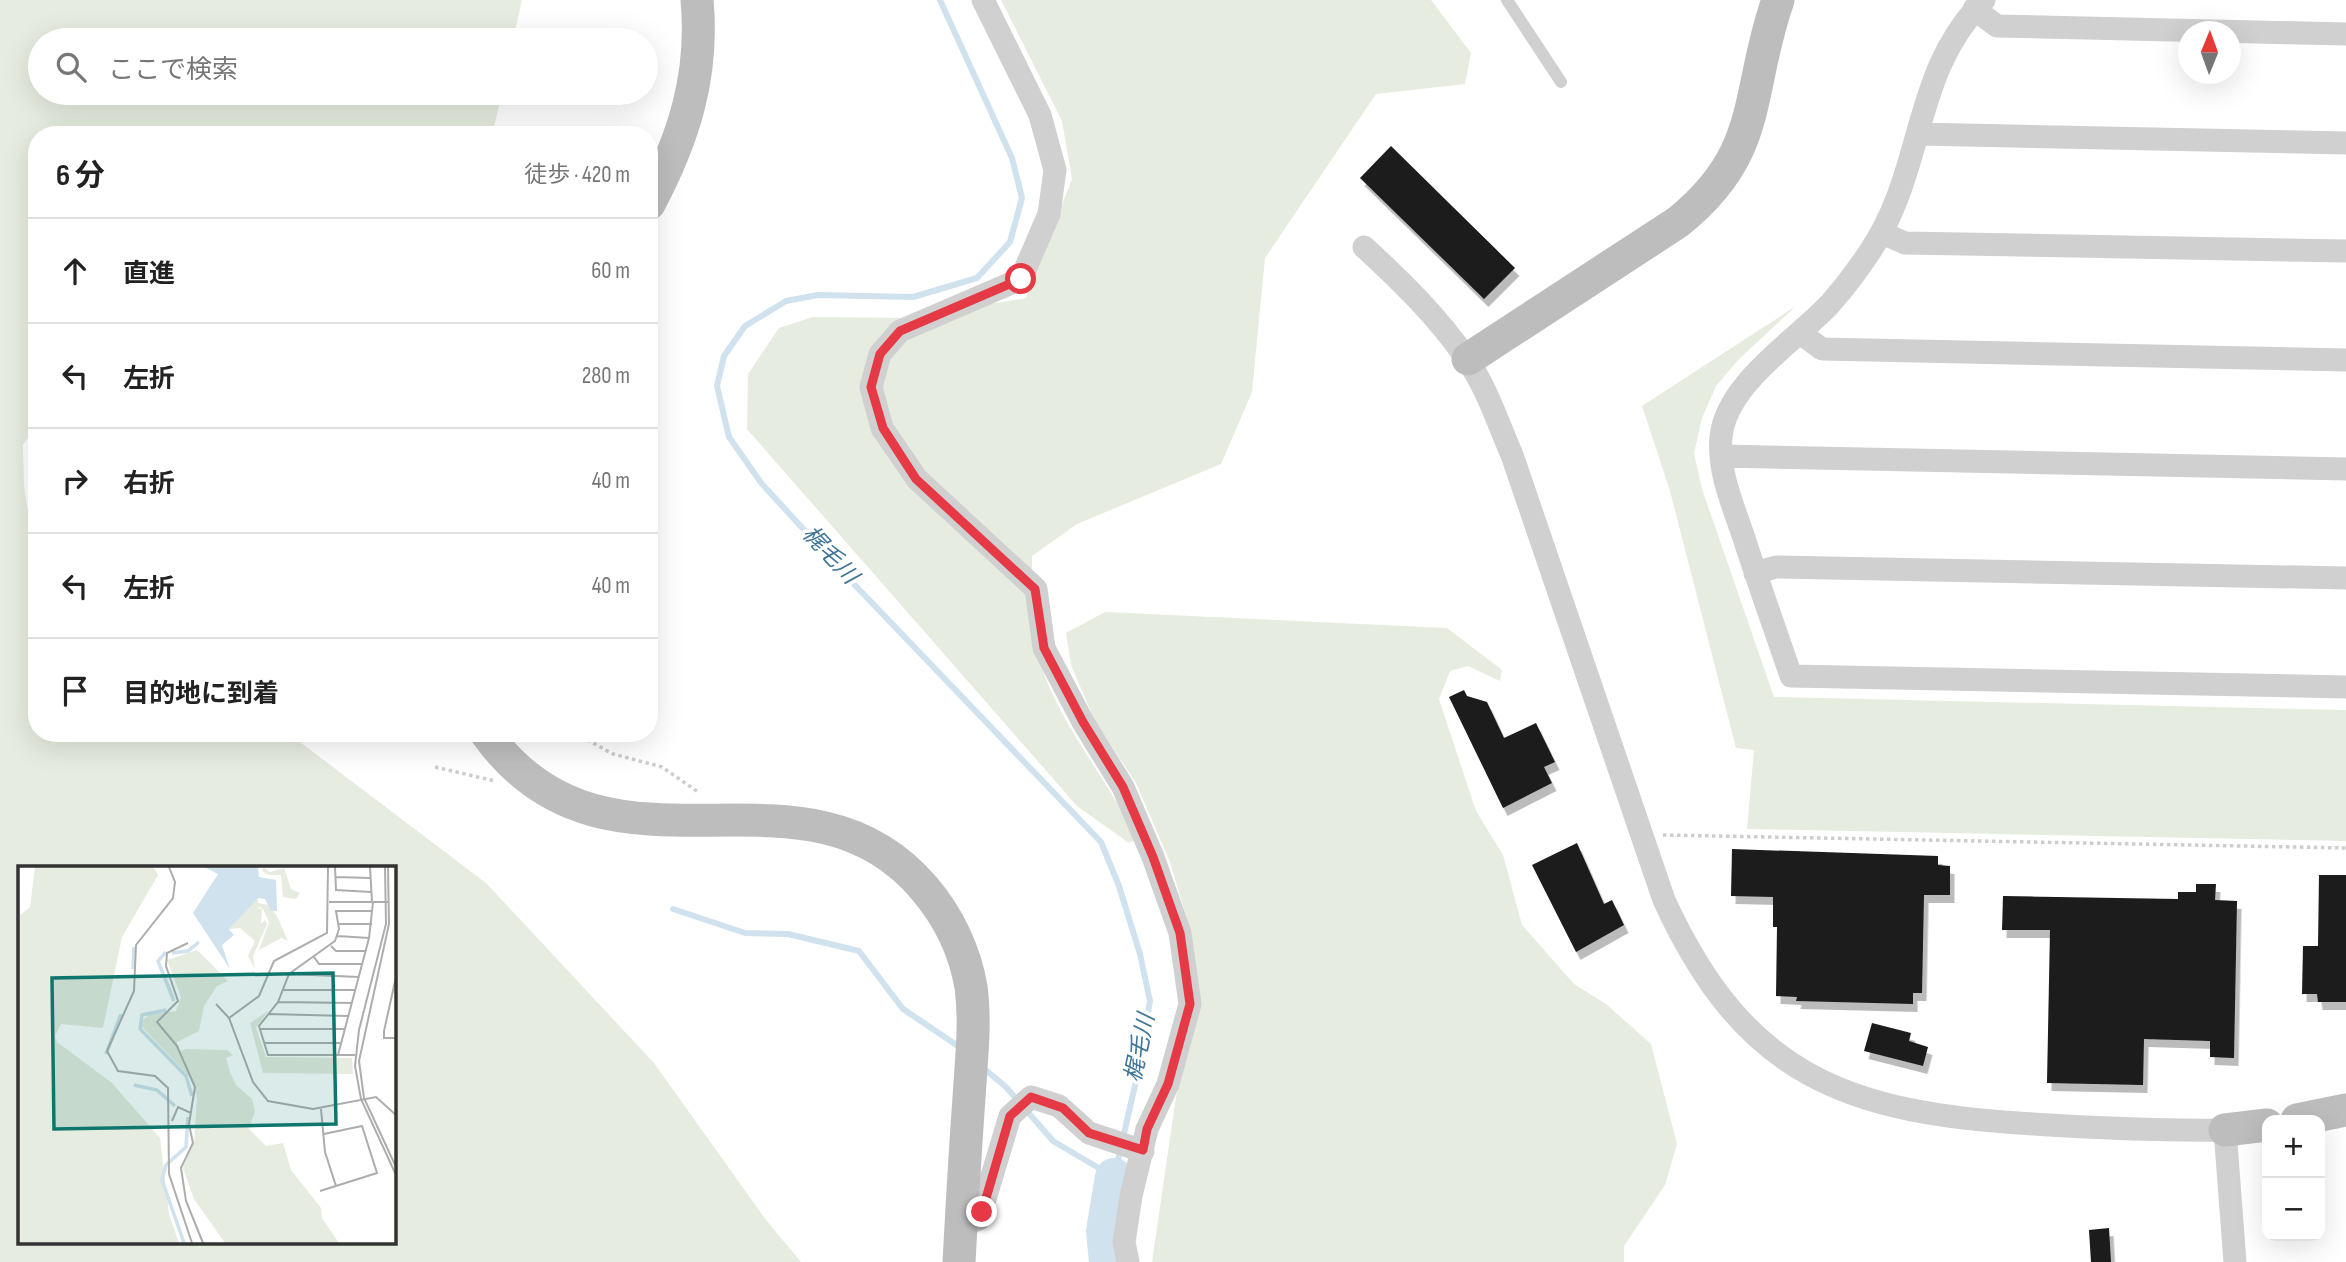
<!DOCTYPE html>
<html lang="ja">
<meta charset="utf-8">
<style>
:root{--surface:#fff;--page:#f6f6f6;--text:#222;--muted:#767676;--line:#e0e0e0}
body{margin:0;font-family:"Sofia Sans Condensed","Noto Sans JP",sans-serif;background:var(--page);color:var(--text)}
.controls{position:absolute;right:21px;bottom:21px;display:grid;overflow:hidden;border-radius:14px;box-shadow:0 7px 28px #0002}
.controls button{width:63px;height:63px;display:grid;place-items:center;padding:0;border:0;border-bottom:2px solid var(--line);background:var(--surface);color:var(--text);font:35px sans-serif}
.compass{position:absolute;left:2178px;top:21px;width:63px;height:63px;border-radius:50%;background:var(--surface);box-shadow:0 7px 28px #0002;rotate:1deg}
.stop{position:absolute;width:21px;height:21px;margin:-16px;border:5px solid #e63946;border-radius:50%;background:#fff}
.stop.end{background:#e63946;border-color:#fff;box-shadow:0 2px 7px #0008}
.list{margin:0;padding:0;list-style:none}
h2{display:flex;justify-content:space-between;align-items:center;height:91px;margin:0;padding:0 28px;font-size:30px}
h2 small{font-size:23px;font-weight:400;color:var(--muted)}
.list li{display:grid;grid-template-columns:46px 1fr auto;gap:21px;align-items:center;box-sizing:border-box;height:105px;padding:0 28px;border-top:2px solid var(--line)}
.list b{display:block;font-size:26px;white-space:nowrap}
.list em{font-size:23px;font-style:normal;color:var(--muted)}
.icon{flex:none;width:38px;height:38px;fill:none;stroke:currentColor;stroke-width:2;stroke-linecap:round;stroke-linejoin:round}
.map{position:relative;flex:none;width:2346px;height:1262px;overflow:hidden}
.search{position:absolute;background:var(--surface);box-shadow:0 7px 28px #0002;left:28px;top:28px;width:630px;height:77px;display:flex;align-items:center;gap:18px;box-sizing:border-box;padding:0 24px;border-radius:38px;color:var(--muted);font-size:26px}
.panel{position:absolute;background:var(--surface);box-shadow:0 7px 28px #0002;left:28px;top:126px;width:630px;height:616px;border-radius:28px}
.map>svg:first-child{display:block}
.green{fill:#e6ecdf;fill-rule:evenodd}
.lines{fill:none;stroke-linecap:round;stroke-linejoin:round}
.stream{stroke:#cfe2ee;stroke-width:6}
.river{stroke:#cfe2ee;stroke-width:38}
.building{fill:#1a1a1a;filter:url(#shadow)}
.path{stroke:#cdcdcd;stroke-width:3.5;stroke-dasharray:3.5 3.5;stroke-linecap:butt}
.lane{stroke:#d0d0d0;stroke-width:12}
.street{stroke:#d0d0d0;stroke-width:23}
.secondary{stroke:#bdbdbd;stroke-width:33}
.route{stroke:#e63946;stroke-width:9}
.labels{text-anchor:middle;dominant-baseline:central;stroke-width:7;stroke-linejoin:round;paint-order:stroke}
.water-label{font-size:23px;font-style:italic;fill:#3f7597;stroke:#fff}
.inset-river{fill:none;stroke:#cfe2ee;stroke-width:3.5}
.inset-road{fill:none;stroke:#adadad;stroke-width:2}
.view{fill:#0f766e;fill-opacity:0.15;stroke:#0f766e;stroke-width:3.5}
.inset-edge{fill:none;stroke:#333;stroke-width:3.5}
</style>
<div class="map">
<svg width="2346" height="1262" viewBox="0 0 2346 1262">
<defs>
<filter id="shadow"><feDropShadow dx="4.5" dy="8" stdDeviation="0" flood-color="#0004"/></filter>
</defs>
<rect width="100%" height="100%" fill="#fff"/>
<path class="green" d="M 0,0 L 522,0 L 513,40 L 40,40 L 40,93 L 502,93 L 492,135 L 37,135 L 37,424 L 23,445 L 24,485 L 32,539 L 37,543 L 37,733 L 288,733 L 486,883 L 654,1063 L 766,1220 L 801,1262 L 0,1262 ZM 19,868 L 394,868 L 394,1243 L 19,1243 Z
M 1001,0 L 1431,0 L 1471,53 L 1465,84 L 1376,94 L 1265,258 L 1252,392 L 1221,464 L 1077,524 L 1032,556 C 1032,590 1031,630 1041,664 C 1057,719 1110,785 1138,839 L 1129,843 L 1077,806 L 747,429 L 748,374 L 779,328 L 813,317 L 909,318 L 1026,298 L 1072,179 L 1062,121 Z
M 1796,306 L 1739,359 L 1716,386 L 1702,418 L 1694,453 L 1702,489 L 1774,697 L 2346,710 L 2346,841 L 1747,829 L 1754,750 L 1736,748 L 1670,491 L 1642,406 Z
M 1105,612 L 1447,628 L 1502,670 L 1500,681 L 1468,666 L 1450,671 L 1439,699 L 1476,811 L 1503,855 L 1522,925 L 1574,984 L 1606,1004 L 1651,1044 L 1677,1144 L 1665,1185 L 1624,1246 L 1624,1262 L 1152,1262 L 1176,1097 L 1195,1017 L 1191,933 L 1170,862 L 1136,783 L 1094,719 L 1071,665 L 1066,633 Z"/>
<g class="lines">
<path class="stream" d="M 940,0 L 1012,158 L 1022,198 L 1010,242 L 977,278 L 913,297 L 818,295 L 786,301 L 745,326 L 724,356 L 717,386 L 729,437 L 762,484 L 852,582 L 1101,842 L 1119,886 L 1140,954 L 1150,1001 L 1136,1081 L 1114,1177 L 1053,1141 L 1006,1087 L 982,1067
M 673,909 L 745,933 L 788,934 L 859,951 L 903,1009 L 961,1048"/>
<path class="river" d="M 1108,1262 L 1105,1231 L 1114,1177"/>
</g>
<path class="building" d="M 1391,146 L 1515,268 L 1484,299 L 1360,178 Z
M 1464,690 L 1467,696 L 1487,702 L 1504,738 L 1536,723 L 1555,762 L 1544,767 L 1552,783 L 1503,808 L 1449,697 Z
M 1577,843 L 1604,904 L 1612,900 L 1624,925 L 1576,952 L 1532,865 Z
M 1732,849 L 1938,856 L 1938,865 L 1950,866 L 1950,895 L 1924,895 L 1922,993 L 1913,993 L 1913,1004 L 1796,1001 L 1797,997 L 1776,996 L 1777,927 L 1773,927 L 1773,897 L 1731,896 Z
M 2319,875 L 2346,875 L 2346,1002 L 2318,1002 L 2317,994 L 2302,994 L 2303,946 L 2318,946 Z
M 2196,884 L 2216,884 L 2215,900 L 2237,901 L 2234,1058 L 2210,1057 L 2210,1041 L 2144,1039 L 2143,1085 L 2047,1083 L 2050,930 L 2002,930 L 2003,896 L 2178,899 L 2178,892 L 2196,892 Z
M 1872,1023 L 1911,1033 L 1909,1041 L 1928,1047 L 1923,1066 L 1864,1051 Z
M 2109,1228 L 2111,1262 L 2091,1262 L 2089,1230 Z"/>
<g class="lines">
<path class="path" d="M 575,733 L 613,754 L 662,767 L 698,792
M 435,767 L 495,781
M 1663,835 L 2346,848"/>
<path class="lane" d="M 1507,0 L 1561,82"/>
<path class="street" d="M 983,0 L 1040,115 L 1055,170 L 1049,214 L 1021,279 L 900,331 L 880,354 L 871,387 L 882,428 L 917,479 L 1036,589 L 1044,648 L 1083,722 L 1123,787 L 1153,857 L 1180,933 L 1190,1004 L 1168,1084 L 1147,1129 L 1131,1196 L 1124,1242 L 1128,1262
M 1984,0 C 1911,73 1926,169 1869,253 C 1857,271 1844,288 1830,304 C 1795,341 1726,384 1721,437 C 1718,471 1732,503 1743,535 C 1758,582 1775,629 1791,676 L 2346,687
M 1974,9 L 1997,26 L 2346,34
M 1919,134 L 2346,143
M 1882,233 L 1905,243 L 2346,251
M 1364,247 C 1401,281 1438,317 1466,358 C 1486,386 1498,423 1512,455 L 1664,900 C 1745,1077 1847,1113 2033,1124 C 2097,1128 2160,1131 2225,1130 L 2235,1262
M 1800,333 L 1822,349 L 2346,360
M 1721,456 L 2346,469
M 1755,573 L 1776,567 L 2346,578
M 961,1226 L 979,1219 L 1010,1116 L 1031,1097 L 1059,1106 L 1089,1133 L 1143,1151"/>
<path class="secondary" d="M 649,204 C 684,138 704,75 697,0
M 1468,359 L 1678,222 C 1765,152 1745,94 1778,0
M 486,733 C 607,903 802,744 924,888 C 948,916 965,951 971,987 C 976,1024 971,1062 969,1098 C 965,1153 962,1207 959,1262
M 2297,1120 L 2346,1110
M 2225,1130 L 2267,1125"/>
</g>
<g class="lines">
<path class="route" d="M 982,1212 L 1010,1116 L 1031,1097 L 1063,1108 L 1089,1133 L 1143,1150 L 1147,1129 L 1168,1084 L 1190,1004 L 1180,933 L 1153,857 L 1123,787 L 1083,722 L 1044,648 L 1035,589 L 916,479 L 883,428 L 871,387 L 880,354 L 900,331 L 1021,279"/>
</g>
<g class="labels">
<g class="water-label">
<text transform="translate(830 555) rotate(47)">梶毛川</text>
<text transform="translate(1140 1048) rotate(-78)">梶毛川</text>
</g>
</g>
<g transform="translate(18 866)">
<rect width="378" height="378" fill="#fff"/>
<path d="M 17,1 L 135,1 L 140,9 L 104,71 L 85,162 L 43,158 L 37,170 L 39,176 L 94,217 L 142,272 L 151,348 L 161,377 L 0,377 L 0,51 L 12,41 ZM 245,1 L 252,6 L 266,2 L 273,23 L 282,27 L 278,33 L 265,31 L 263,9 L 251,9 L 244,5 ZM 240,31 L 240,37 L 251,39 L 259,50 L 270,75 L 263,72 L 241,84 L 251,56 L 245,43 L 242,41 L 239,42 L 244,43 L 243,58 L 247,54 L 249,58 L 235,90 L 237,103 L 230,90 L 237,75 L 222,62 L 211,63 ZM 179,84 L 210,115 L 199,120 L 186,140 L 181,165 L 159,176 L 171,210 L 124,161 L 124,155 L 132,148 L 158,145 L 163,131 L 149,94 ZM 250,145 L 238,162 L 248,191 L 334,192 L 335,208 L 245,207 L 232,157 ZM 168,183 L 209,184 L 215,189 L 208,192 L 212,206 L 218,219 L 234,233 L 237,245 L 231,263 L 248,280 L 265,277 L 273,304 L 303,342 L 304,352 L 321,377 L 207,377 L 176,333 L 165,302 L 176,277 L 179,231 L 163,185 Z" fill="#e6ecdf"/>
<path d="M 186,1 L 240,1 L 241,11 L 258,14 L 259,45 L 253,45 L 247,33 L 240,32 L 211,63 L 216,69 L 204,79 L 212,103 L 175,47 L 200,8 Z" fill="#cfe2ee"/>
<path class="inset-river" d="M 148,86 L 140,95 L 156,135M 154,87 L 170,85 L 181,76M 115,103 L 116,81M 148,144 L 124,149 L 122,163 L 168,210 L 174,230M 88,188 L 103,148M 116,219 L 139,224 L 157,240M 166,377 L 144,314 L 148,299 L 168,281 L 170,251"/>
<path class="inset-road" d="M 151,1 L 157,16 L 155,32 L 118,79 L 116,125 L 89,185 L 100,205 L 137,210 L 150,222 L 151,308 L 174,377M 317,1 L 318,24 L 353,26M 352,1 L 354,36M 367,1 L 368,58 L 341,164 L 337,200 L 343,233 L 378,309M 370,1 L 371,58 L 341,195 L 346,232 L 378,301M 317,11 L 353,12M 311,36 L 371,36M 321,58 L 354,58M 319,70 L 351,72M 170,77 L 149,87 L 148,100 L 160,135 L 139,156 L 159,180 L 177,221 L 171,258 L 175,277 L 163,302 L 168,335 L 185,377M 313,80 L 318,85 L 348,85M 296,91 L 301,98 L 344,98M 271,108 L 341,111M 378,111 L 366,165 L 366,172 L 378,172M 264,124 L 337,124M 260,136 L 334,137M 198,138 L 211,152 L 235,216 L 250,235 L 295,243 L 358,231 L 378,249M 250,148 L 330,150M 211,152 L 241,130 L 256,95 L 309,67 L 310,1M 241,163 L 327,163M 246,177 L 323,177M 320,189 L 351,72 L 355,36M 337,189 L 250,189 L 241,160 L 260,136 L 271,108 L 317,75 L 321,63 L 318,45 L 354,45M 303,243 L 307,286 L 318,320M 154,255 L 160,241 L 173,247M 302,325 L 359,307 L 344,260 L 306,268"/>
<path class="view" d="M 315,107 L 318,258 L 36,263 L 34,112 Z"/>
<rect width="378" height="378" class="inset-edge"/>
</g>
</svg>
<div class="controls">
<button>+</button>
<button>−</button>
</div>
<svg class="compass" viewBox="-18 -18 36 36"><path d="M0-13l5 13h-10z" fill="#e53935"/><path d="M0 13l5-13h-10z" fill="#767676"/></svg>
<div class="stop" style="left:1021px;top:279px"></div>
<div class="stop end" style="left:982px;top:1212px"></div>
<div class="search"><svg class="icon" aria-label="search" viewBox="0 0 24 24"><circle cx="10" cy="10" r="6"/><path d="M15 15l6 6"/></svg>ここで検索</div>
<section class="panel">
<h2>6 分<small>徒歩 · 420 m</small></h2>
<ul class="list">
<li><svg class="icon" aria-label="ahead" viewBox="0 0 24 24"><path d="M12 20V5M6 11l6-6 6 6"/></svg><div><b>直進</b></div><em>60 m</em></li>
<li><svg class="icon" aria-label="left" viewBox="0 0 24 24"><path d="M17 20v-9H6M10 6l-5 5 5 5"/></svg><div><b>左折</b></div><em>280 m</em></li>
<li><svg class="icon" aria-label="right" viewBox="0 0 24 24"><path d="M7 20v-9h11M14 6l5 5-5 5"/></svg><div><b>右折</b></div><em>40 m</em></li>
<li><svg class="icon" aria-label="left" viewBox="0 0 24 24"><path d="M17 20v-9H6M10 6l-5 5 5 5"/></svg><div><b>左折</b></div><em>40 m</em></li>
<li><svg class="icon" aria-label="arrive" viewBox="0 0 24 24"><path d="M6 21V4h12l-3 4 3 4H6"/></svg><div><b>目的地に到着</b></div></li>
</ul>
</section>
</div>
